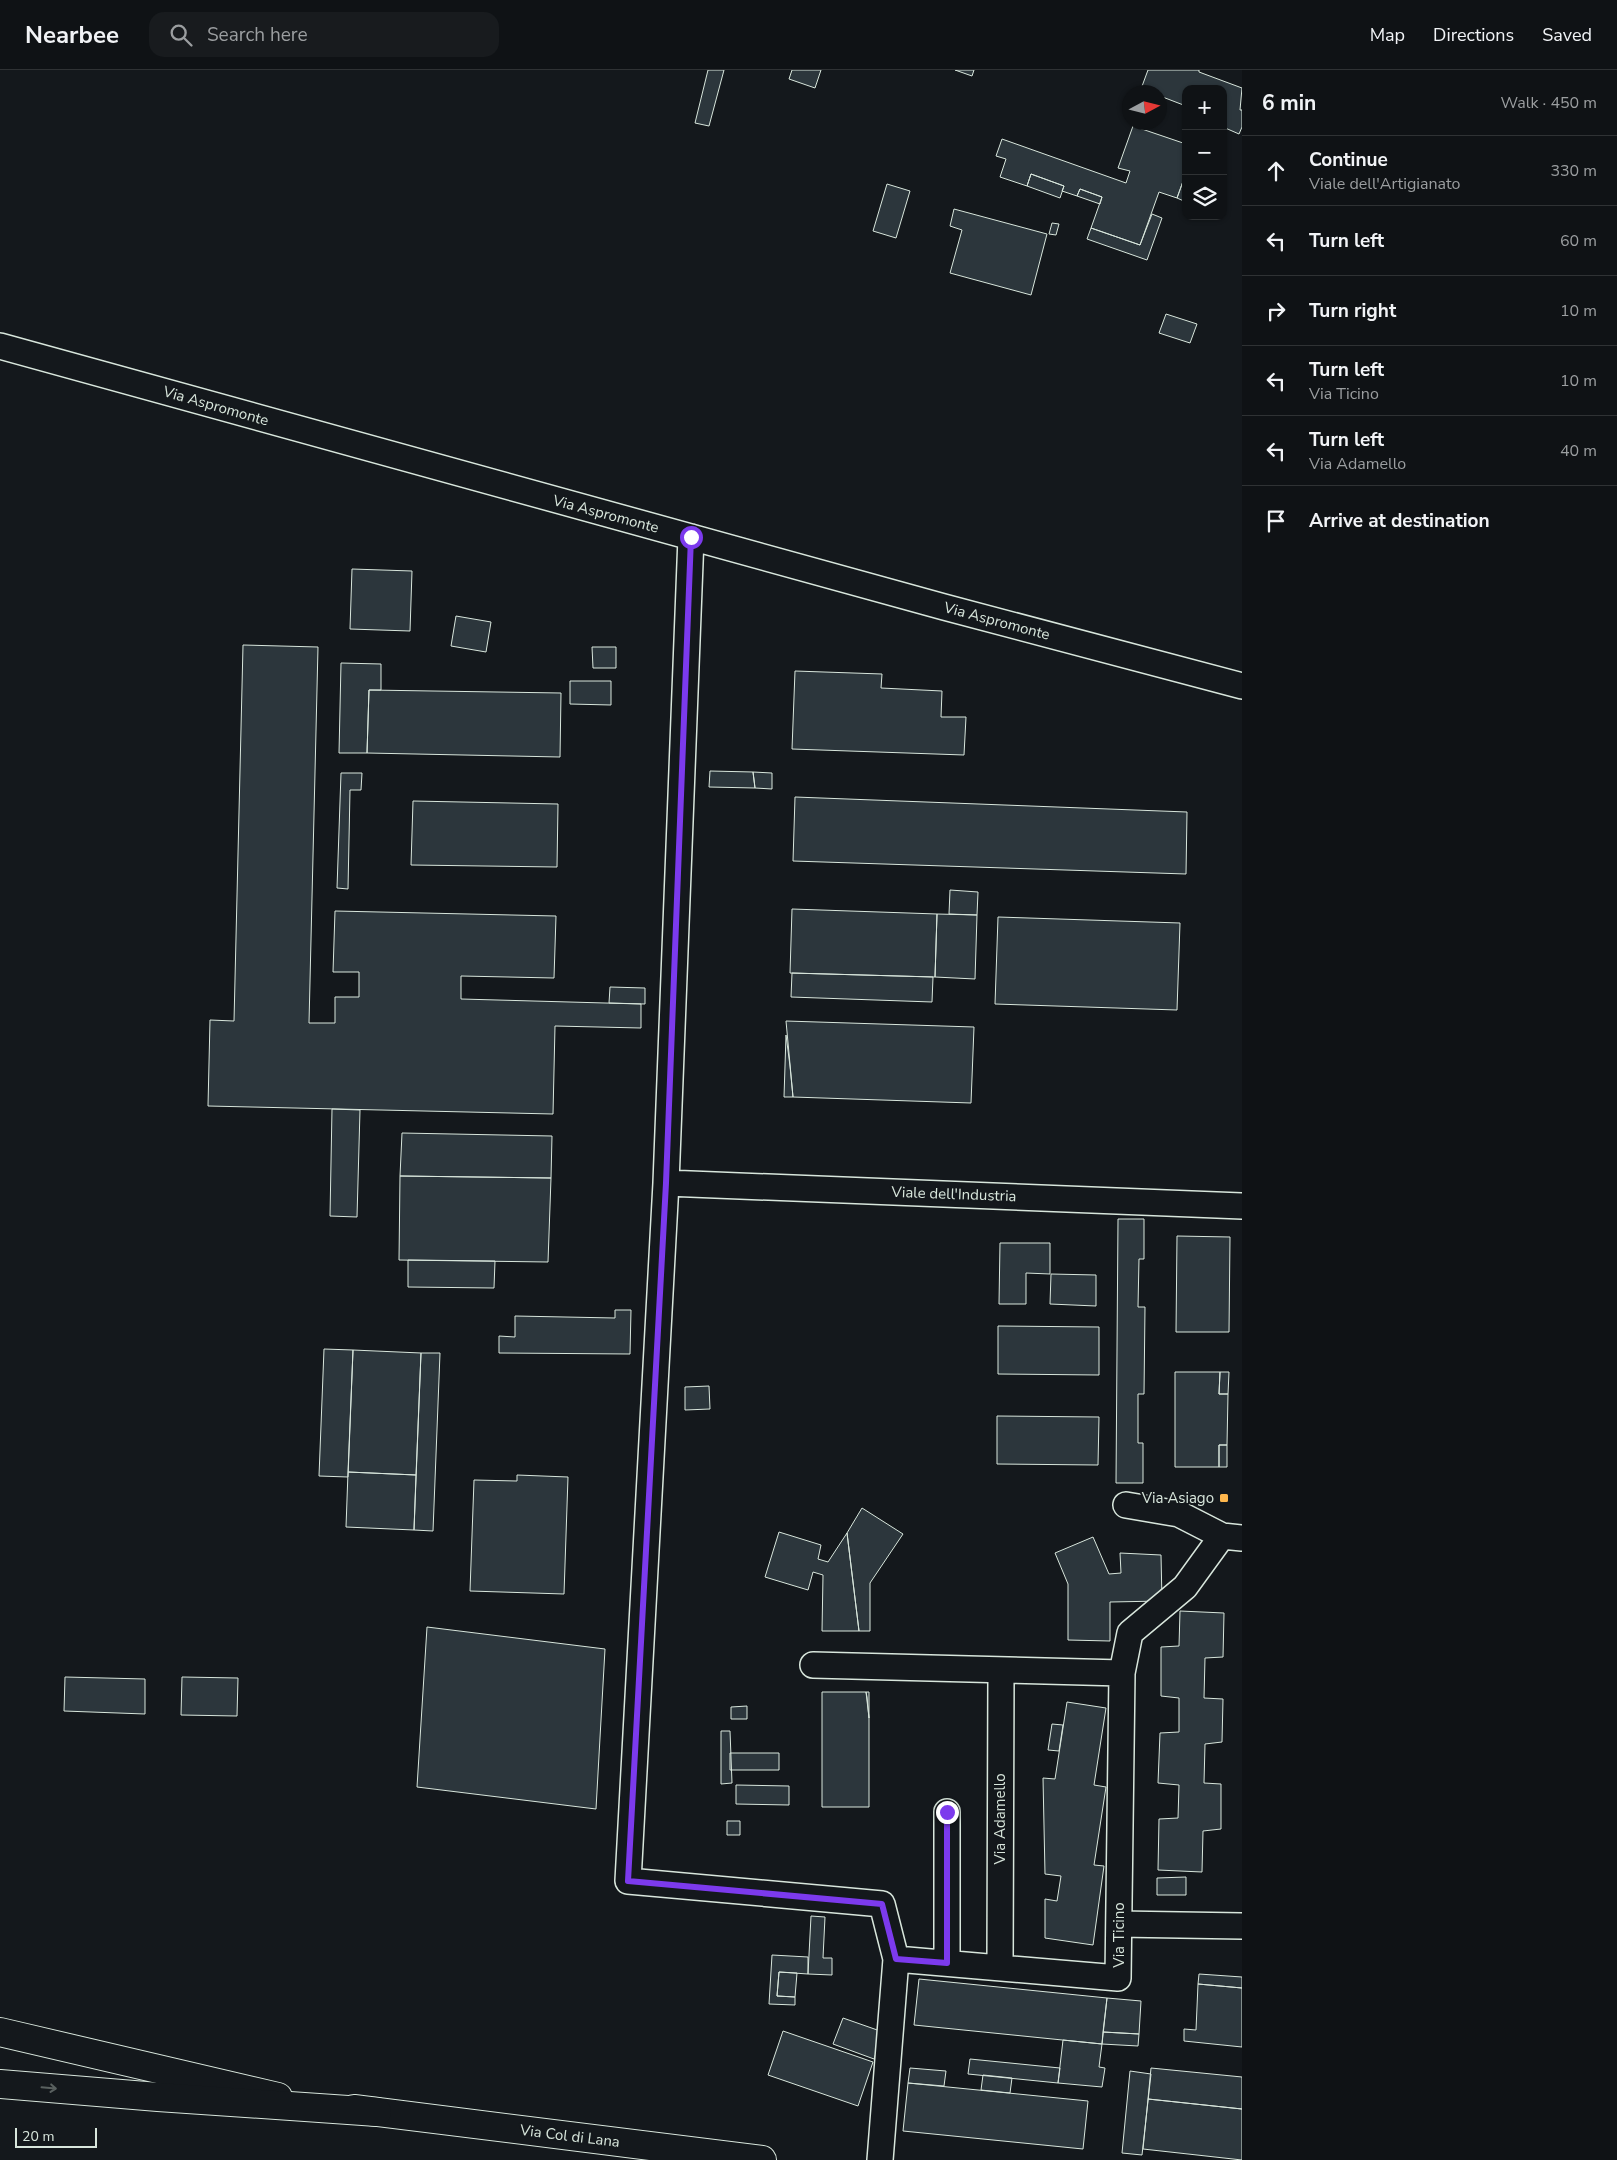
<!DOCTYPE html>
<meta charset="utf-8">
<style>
:root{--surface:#0f1215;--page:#181b1e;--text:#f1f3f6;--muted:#9b9ea0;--line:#2f3234}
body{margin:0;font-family:"Nunito Sans",sans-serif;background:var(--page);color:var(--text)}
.controls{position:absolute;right:15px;top:15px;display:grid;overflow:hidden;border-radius:10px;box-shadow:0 1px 4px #0004}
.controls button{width:45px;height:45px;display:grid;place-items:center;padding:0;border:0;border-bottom:1px solid var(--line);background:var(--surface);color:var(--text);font:25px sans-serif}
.compass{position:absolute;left:1122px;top:15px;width:45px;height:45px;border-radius:50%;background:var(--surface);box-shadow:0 1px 4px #0004;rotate:83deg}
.scale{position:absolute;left:15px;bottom:12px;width:82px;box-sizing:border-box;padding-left:5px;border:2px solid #d8e6dc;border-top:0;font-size:14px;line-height:18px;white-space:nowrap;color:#d8e6dc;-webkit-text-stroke:4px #14181c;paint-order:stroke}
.stop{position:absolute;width:15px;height:15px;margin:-11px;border:4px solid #7c3aed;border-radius:50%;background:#fff}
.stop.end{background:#7c3aed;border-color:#fff;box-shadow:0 1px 5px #0008}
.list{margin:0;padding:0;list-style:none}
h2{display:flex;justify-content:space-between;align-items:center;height:65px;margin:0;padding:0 20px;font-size:21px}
h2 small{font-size:16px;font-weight:400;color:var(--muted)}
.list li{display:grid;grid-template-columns:32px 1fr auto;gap:15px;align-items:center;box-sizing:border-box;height:70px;padding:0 20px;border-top:1px solid var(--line)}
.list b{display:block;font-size:19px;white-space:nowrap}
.list p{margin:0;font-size:16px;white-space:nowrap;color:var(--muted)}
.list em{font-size:16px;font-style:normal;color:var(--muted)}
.icon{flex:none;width:28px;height:28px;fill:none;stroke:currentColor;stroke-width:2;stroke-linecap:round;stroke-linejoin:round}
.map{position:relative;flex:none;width:1242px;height:2090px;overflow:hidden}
header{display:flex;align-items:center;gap:30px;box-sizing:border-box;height:70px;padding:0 25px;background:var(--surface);border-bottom:1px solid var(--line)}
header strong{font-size:24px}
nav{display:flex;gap:28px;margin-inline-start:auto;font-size:18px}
.search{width:350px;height:45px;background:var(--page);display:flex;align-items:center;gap:12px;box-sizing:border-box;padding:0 18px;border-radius:15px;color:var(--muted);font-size:19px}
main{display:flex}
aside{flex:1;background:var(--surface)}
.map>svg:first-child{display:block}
.building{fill:#2c363c;stroke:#d8e6dc}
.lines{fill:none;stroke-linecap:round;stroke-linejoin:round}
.street-casing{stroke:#d8e6dc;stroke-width:28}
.secondary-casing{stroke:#d8e6dc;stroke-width:30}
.primary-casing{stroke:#d8e6dc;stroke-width:30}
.street{stroke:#14181c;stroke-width:25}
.secondary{stroke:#14181c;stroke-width:28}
.primary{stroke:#14181c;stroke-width:28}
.oneway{stroke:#59605f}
.route{stroke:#7c3aed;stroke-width:6}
.poi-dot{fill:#ffb74d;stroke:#14181c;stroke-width:2}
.labels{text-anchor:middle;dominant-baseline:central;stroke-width:4;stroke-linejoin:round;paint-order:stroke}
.street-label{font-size:15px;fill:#d8e6dc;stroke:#14181c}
.poi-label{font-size:15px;fill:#d8e6dc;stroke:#14181c;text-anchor:end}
</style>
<header>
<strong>Nearbee</strong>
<div class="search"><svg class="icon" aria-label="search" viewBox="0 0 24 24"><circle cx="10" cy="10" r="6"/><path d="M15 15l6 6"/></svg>Search here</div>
<nav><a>Map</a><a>Directions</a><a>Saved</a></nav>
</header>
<main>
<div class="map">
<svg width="1242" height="2090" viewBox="0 0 1242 2090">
<rect width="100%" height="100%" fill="#14181c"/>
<path class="building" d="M 708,0 L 724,0 L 709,56 L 695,53 Z
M 792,0 L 821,0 L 815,18 L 789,9 Z
M 955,0 L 974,0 L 972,6 Z
M 1148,0 L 1199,0 L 1199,2 L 1242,18 L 1240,40 L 1242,40 L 1242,57 L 1239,64 L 1223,57 L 1223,19 L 1186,19 L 1186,44 L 1183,43 L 1186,36 L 1160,26 L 1160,22 L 1149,22 L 1141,19 Z
M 1133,56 L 1186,74 L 1186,103 L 1177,128 L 1159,122 L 1140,175 L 1091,158 L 1102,127 L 1080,119 L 1077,126 L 1062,121 L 1064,116 L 1031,104 L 1027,116 L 1000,107 L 1006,89 L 996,86 L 1002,69 L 1126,113 L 1130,101 L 1118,98 Z
M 1186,103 L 1186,132 L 1177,128 Z
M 1031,104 L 1064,116 L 1060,128 L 1027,116 Z
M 887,114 L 910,121 L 896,168 L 873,161 Z
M 1080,119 L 1102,127 L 1100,134 L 1077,126 Z
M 954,139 L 1047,164 L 1031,225 L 950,203 L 962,160 L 950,156 Z
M 1152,144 L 1162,148 L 1147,190 L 1087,169 L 1091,158 L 1140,175 Z
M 1052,153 L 1059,154 L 1056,165 L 1049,164 Z
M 1166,244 L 1197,254 L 1190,273 L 1159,263 Z
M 352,499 L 412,501 L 410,561 L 350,559 Z
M 456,546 L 491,552 L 486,582 L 451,576 Z
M 243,575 L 318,577 L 309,953 L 335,953 L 335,927 L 359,927 L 359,902 L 333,902 L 335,841 L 556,846 L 554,908 L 461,906 L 461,929 L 641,934 L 641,958 L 555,956 L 553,1044 L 208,1036 L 210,950 L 234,951 Z
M 592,577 L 616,577 L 616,598 L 593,598 Z
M 341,593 L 381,594 L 381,620 L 369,620 L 367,683 L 339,683 Z
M 795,601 L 882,604 L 881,618 L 942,621 L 941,647 L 966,647 L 964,685 L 792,679 Z
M 570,611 L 611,611 L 611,635 L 570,634 Z
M 369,620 L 561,623 L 560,687 L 367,683 Z
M 710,701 L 753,702 L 755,718 L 709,717 Z
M 753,702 L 772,703 L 772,719 L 755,718 Z
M 341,703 L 362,703 L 361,720 L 350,720 L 348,819 L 337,818 Z
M 795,727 L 1187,742 L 1186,804 L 793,791 Z
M 413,731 L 558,734 L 557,797 L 411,795 Z
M 950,820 L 978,822 L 977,845 L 949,844 Z
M 792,839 L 937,844 L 935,907 L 790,903 Z
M 937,844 L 977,845 L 975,909 L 935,907 Z
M 998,847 L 1180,853 L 1177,940 L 995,934 Z
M 792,903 L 933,907 L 932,932 L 791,927 Z
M 610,917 L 645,918 L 645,934 L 609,933 Z
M 786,951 L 974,957 L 971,1033 L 793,1027 Z
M 786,965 L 790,996 L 793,1027 L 784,1027 Z
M 332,1039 L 360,1040 L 357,1147 L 330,1146 Z
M 402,1063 L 552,1066 L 551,1108 L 400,1106 Z
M 400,1106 L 551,1108 L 548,1192 L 399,1190 Z
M 1118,1149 L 1144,1149 L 1144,1189 L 1139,1189 L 1138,1237 L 1145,1237 L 1144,1324 L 1138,1324 L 1138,1373 L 1143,1373 L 1143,1413 L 1116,1413 Z
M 1177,1166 L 1230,1167 L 1229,1262 L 1176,1262 Z
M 1000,1173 L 1050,1173 L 1050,1204 L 1026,1203 L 1026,1234 L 999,1234 Z
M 408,1190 L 495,1191 L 494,1218 L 408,1217 Z
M 1051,1204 L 1096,1205 L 1096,1236 L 1050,1234 Z
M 615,1240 L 631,1240 L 630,1284 L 499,1283 L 499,1266 L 515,1267 L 515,1246 L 615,1248 Z
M 998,1256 L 1099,1257 L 1099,1305 L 998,1304 Z
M 324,1279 L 353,1280 L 348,1407 L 319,1406 Z
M 353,1280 L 421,1283 L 416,1405 L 348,1402 Z
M 421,1283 L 440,1283 L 433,1461 L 414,1460 Z
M 1175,1302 L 1220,1302 L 1219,1324 L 1228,1324 L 1227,1375 L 1219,1375 L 1219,1397 L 1175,1397 Z
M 1220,1302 L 1229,1302 L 1228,1324 L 1219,1324 Z
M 709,1316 L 710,1339 L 685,1340 L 685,1317 Z
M 997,1346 L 1099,1347 L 1098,1395 L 997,1394 Z
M 1219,1375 L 1227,1375 L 1227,1397 L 1219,1397 Z
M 348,1402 L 416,1405 L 414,1460 L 346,1457 Z
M 517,1405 L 568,1407 L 564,1524 L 470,1521 L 474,1410 L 517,1411 Z
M 862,1438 L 903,1464 L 870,1513 L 870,1561 L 859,1561 L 847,1463 Z
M 779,1462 L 821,1475 L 818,1489 L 828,1492 L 847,1463 L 859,1561 L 822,1561 L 823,1505 L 813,1502 L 808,1520 L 765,1507 Z
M 1093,1467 L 1109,1504 L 1121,1503 L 1120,1483 L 1161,1485 L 1162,1531 L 1110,1532 L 1110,1571 L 1068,1570 L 1068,1514 L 1055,1483 Z
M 1180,1541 L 1224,1543 L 1223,1587 L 1205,1588 L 1204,1628 L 1223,1629 L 1222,1672 L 1205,1674 L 1204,1713 L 1221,1714 L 1221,1759 L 1203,1761 L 1202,1802 L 1158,1800 L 1159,1749 L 1178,1748 L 1179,1715 L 1158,1713 L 1160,1663 L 1179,1662 L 1179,1628 L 1161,1626 L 1161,1577 L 1179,1576 Z
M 427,1557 L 605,1579 L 596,1739 L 417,1717 Z
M 65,1607 L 145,1609 L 145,1644 L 64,1641 Z
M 182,1607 L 238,1608 L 237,1646 L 181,1645 Z
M 822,1622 L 866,1622 L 869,1648 L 869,1737 L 822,1737 Z
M 866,1622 L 869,1622 L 869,1648 L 867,1627 Z
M 1067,1632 L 1106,1638 L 1094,1715 L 1106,1717 L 1094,1795 L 1104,1796 L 1093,1875 L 1045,1868 L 1045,1829 L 1057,1831 L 1061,1806 L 1045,1804 L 1043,1708 L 1055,1709 Z
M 747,1636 L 747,1649 L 731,1649 L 731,1637 Z
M 1052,1654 L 1063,1655 L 1059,1681 L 1048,1680 Z
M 721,1661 L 730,1661 L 732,1713 L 721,1714 Z
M 730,1683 L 779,1683 L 779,1700 L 730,1700 Z
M 736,1715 L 789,1716 L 789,1735 L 736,1734 Z
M 727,1751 L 740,1751 L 740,1765 L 727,1765 Z
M 1186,1807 L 1186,1825 L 1157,1825 L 1157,1808 Z
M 811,1846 L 825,1847 L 823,1888 L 832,1888 L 832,1905 L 808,1904 Z
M 772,1885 L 808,1887 L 808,1904 L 779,1902 L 777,1926 L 795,1927 L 795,1935 L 769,1934 Z
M 779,1902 L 797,1903 L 795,1927 L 777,1926 Z
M 1199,1904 L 1242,1907 L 1242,1918 L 1198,1914 Z
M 919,1909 L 1107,1928 L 1102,1974 L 914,1955 Z
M 1198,1914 L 1242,1918 L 1242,1977 L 1184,1971 L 1184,1959 L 1196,1960 Z
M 1107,1928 L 1141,1931 L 1139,1964 L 1103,1962 Z
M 843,1948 L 883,1962 L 874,1989 L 833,1974 Z
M 783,1961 L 873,1992 L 858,2036 L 768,2005 Z
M 1103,1962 L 1139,1964 L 1138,1976 L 1102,1974 Z
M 1063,1970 L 1102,1974 L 1099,1997 L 1105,1998 L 1102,2017 L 1058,2013 Z
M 970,1989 L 1060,1998 L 1058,2013 L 968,2004 Z
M 910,1998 L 946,2001 L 944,2016 L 908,2013 Z
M 1151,1998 L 1242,2007 L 1242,2039 L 1148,2029 Z
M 1130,2001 L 1151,2004 L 1142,2085 L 1122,2083 Z
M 983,2005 L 1012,2008 L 1010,2023 L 981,2020 Z
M 908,2013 L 1088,2031 L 1083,2079 L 903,2061 Z
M 1148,2029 L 1242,2039 L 1242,2090 L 1143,2079 Z"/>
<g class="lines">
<defs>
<path id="street" d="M 0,276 L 944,537 L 1242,616
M 691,467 L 666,1113 L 628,1811 L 882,1834 L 896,1889
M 666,1113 L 1242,1136
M 1126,1435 L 1179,1444 L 1222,1466 L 1242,1468
M 813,1595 L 1122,1603
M 1119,1854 L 1242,1856
M 947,1893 L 947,1742
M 1000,1897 L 1001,1600
M 880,2090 L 896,1889 L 1118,1908 L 1122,1603 L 1130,1563 L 1185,1517 L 1222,1466"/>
<path id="secondary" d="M 0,1962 L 278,2027
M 354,2039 L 762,2090"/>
<path id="primary" d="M 0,2014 L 158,2027 L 377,2042"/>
</defs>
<use href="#street" class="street-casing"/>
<use href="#secondary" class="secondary-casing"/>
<use href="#primary" class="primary-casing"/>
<use href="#street" class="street"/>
<use href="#secondary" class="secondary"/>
<use href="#primary" class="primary"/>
</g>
<defs><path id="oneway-shaft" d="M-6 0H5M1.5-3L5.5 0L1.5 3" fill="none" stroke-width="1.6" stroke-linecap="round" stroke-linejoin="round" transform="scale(1.25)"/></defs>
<use class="oneway" href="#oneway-shaft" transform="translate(49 2018) rotate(5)"/>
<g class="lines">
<path class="route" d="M 691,467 L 666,1113 L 628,1811 L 882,1834 L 896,1889 L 947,1893 L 947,1742"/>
</g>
<rect class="poi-dot" x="1219" y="1423" width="10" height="10" rx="2.5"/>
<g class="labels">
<g class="street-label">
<text transform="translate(216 336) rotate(16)">Via Aspromonte</text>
<text transform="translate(606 444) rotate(15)">Via Aspromonte</text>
<text transform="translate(997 551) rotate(15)">Via Aspromonte</text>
<text transform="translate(954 1124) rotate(2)">Viale dell'Industria</text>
<text transform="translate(1000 1749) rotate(-90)">Via Adamello</text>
<text transform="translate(1119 1865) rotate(-90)">Via Ticino</text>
<text transform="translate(570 2066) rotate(7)">Via Col di Lana</text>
</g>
<g class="poi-label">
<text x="1214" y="1428">Via Asiago</text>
</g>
</g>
</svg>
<div class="controls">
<button>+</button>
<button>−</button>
<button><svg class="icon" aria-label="layers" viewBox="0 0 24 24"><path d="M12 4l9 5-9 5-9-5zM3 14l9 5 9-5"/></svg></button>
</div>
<svg class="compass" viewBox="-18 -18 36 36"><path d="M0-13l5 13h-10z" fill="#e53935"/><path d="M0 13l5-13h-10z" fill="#9b9ea0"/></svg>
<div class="scale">20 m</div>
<div class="stop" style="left:691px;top:467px"></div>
<div class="stop end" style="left:947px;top:1742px"></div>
</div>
<aside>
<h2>6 min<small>Walk · 450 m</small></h2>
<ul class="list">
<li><svg class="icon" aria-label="ahead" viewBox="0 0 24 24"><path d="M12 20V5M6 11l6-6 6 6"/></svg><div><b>Continue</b><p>Viale dell'Artigianato</p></div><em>330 m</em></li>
<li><svg class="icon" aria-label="left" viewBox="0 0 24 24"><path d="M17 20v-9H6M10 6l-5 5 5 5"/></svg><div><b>Turn left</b></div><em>60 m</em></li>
<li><svg class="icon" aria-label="right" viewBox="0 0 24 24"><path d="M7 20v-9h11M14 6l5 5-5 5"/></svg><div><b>Turn right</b></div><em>10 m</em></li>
<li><svg class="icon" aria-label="left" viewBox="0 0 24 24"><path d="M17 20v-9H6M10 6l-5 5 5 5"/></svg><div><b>Turn left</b><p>Via Ticino</p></div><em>10 m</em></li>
<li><svg class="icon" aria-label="left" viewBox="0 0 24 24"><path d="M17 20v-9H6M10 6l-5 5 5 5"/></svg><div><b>Turn left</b><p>Via Adamello</p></div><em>40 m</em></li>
<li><svg class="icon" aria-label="arrive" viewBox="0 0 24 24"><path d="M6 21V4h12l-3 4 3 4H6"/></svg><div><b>Arrive at destination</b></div></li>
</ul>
</aside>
</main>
